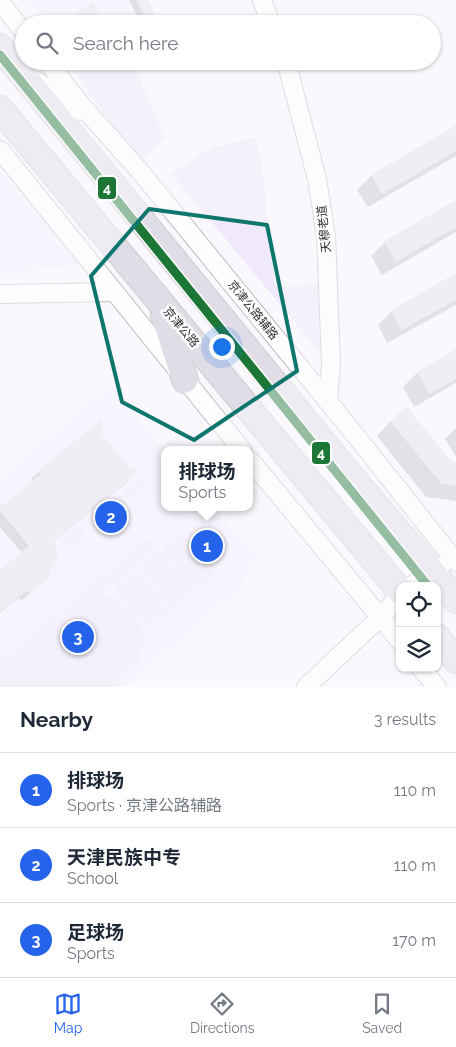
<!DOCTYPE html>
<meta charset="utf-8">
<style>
:root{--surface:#fff;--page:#f6f6f7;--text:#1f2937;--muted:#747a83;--line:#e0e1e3;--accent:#2563eb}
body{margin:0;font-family:Raleway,"Noto Sans SC",sans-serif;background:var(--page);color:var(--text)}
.controls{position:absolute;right:15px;bottom:15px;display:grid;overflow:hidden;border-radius:10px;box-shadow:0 1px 4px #0004}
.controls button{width:45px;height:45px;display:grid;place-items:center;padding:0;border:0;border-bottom:1px solid var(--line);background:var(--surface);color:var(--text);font:25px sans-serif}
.you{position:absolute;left:221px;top:346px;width:18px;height:18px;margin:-12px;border:4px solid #fff;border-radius:50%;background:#1a73e8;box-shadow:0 0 0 8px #1a73e833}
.badge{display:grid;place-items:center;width:32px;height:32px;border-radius:50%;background:var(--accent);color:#fff;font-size:16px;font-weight:700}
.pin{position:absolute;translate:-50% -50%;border:2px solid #fff;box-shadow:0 1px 5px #0006}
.popup{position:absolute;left:161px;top:446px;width:92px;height:65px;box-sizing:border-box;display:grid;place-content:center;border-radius:10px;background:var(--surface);filter:drop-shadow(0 1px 4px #0005);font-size:16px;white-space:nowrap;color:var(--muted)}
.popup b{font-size:19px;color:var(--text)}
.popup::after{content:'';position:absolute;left:50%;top:100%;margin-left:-10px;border:10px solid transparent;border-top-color:var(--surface)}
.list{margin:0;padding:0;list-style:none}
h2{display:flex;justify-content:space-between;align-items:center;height:65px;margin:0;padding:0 20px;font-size:21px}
h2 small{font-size:16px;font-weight:400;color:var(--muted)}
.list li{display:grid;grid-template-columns:32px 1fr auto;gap:15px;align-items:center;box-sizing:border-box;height:75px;padding:0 20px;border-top:1px solid var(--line)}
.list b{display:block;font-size:19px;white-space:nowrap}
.list p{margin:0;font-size:16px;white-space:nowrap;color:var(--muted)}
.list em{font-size:16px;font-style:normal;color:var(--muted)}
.icon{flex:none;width:28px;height:28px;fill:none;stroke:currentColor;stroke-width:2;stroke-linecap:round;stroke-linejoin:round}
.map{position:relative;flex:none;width:456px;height:687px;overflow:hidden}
.search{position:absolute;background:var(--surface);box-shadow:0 1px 4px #0004;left:15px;right:15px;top:15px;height:55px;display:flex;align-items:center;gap:12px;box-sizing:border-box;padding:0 18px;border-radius:28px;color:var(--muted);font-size:19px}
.sheet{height:290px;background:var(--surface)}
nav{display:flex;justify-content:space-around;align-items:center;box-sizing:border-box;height:70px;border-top:1px solid var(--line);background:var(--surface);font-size:14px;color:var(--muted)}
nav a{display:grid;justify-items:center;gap:2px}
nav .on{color:var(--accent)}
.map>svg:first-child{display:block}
.built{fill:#f5f0fe}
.green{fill:#f0e8fb}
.shadow{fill:#0003}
.building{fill:#e6e1ec}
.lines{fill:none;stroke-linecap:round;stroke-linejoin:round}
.minor-casing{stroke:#bebcc1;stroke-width:20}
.highway-casing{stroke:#d4d3d6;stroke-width:28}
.minor{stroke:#fefeff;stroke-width:18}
.highway{stroke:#e0dde6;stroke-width:25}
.metro-1-casing{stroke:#fff;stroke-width:12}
.metro-1{stroke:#1c7736;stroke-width:9}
.marked{fill:none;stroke:#0f766e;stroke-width:4;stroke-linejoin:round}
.labels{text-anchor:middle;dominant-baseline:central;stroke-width:5;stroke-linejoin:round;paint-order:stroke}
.street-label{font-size:12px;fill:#302d34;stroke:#fff}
.line-badge{stroke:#fff;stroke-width:2}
.badge-label{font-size:14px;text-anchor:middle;font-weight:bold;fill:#fff}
</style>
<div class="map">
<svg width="456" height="687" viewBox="0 0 456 687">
<rect width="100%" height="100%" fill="#faf8fc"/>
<path class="built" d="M 26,0 L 148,0 L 157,18 L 148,24 L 46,24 Z
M 0,171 L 81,265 L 0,274 Z
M 110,385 L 165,450 L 164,507 L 214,507 L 257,558 L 240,590 L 124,687 L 0,687 L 0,477 Z"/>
<path class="green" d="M 87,61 L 132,61 L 165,138 L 139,161 L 73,71 Z
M 256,137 L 261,157 L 275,286 L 320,284 L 322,355 L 171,173 L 214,147 Z
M 139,478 L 146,487 L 130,501 L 122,492 Z
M 119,493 L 127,502 L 108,518 L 101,508 Z
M 79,525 L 87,534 L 68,549 L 61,540 Z
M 202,528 L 223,554 L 211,563 L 190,538 Z
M 182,532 L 215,573 L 194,590 L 161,549 Z
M 148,538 L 156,549 L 101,594 C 109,596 118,599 126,604 C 144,616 148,645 137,663 C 131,673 120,680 112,687 L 0,687 L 0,661 Z
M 160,551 L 193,592 L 172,609 L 139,568 Z
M 136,570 L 169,610 L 148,627 L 115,587 Z"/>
<path class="shadow" d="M 129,0 L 147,0 L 156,18 L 149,24 L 134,24 L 139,21 Z
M 61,61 L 73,61 L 65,67 Z
M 456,127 L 456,156 L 368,207 L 357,190 L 371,176 Z
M 456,201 L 456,232 L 382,275 L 371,256 L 385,242 Z
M 456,275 L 456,305 L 387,343 L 378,325 L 392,311 Z
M 456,351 L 456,383 L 414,407 L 403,387 L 417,373 Z
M 407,408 L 442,461 L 456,464 L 456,501 L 426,497 L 377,436 L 390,422 Z
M 100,423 L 101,435 L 134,475 L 126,483 L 53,542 L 47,572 L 42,583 L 21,601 L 19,598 L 0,613 L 0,571 L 22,553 L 0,527 L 0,508 L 33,482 L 31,479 L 39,472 Z
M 456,428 L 456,457 L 445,439 Z"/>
<path class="building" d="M 136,0 L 148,0 L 157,18 L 148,23 Z
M 92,2 L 108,24 L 62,24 Z
M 456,125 L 456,151 L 382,194 L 371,175 Z
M 456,200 L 456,227 L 396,262 L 384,241 Z
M 456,273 L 456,300 L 401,330 L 391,310 Z
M 456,349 L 456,379 L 429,394 L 417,372 Z
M 407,407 L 452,462 L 456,463 L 456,486 L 441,483 L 390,421 Z
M 101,420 L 102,434 L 128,466 L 136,468 L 135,475 L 54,541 L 57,551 L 57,558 L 56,564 L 49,572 L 52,576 L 29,594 L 27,591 L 0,612 L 0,570 L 29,546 L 0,511 L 0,507 L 41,474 L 38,471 Z"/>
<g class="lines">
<defs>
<path id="minor" d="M 262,0 L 271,24
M 0,2 L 24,32
M 47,61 L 82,106 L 139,170 L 240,294 L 352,431 L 456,562
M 285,61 L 289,72 L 317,179 L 326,236 L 331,363 L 328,402
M 34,80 L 63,98 L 79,111
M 0,150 L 242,450
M 0,294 L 113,292
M 250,460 L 400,641
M 411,586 L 441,566
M 421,668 L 437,687
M 306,687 L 372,625 L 381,618 L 400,594"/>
<path id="highway" d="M 0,47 L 344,468 L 456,600
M 0,109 L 400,591
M 164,315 L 185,380
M 437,637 L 456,660"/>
</defs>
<use href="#minor" class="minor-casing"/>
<use href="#highway" class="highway-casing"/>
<use href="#minor" class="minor"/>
<use href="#highway" class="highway"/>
<defs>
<path id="metro-1" d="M 0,55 L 428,586"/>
</defs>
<use href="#metro-1" class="metro-1-casing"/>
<use href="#metro-1" class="metro-1"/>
</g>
<path d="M0 0H456V687H0ZM 149,209 L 267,225 L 297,371 L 194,440 L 122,402 L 91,276 Z" fill="#faf8fc" fill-opacity=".55" fill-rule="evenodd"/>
<path class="marked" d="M 149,209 L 267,225 L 297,371 L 194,440 L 122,402 L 91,276 Z"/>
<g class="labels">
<g class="street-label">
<text transform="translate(324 229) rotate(-96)">天穆老道</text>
<text transform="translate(253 310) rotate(51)">京津公路辅路</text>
<text transform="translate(181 327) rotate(50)">京津公路</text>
</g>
</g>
<g class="line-badge">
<rect x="97" y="176" width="20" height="24" rx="5" fill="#1c7736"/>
<rect x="311" y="441" width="20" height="24" rx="5" fill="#1c7736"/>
</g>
<g class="badge-label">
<text x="107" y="193">4</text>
<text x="321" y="458">4</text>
</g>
</svg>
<div class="controls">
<button><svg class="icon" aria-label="locate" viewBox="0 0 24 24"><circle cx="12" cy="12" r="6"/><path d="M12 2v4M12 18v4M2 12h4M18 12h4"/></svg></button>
<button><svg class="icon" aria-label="layers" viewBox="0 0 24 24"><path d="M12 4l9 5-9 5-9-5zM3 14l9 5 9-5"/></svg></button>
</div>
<div class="you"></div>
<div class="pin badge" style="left:207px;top:546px">1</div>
<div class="popup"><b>排球场</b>Sports</div>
<div class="pin badge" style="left:111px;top:517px">2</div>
<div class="pin badge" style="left:78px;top:637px">3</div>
<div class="search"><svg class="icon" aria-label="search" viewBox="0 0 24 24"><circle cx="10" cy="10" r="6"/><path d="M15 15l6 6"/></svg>Search here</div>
</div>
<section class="sheet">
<h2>Nearby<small>3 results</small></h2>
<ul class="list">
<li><span class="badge">1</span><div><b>排球场</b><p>Sports · 京津公路辅路</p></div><em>110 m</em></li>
<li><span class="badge">2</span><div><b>天津民族中专</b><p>School</p></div><em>110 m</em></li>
<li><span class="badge">3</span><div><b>足球场</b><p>Sports</p></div><em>170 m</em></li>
</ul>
</section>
<nav>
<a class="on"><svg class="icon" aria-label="map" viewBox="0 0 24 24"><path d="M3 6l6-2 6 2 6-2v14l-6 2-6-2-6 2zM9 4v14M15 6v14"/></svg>Map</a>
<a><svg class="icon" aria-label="directions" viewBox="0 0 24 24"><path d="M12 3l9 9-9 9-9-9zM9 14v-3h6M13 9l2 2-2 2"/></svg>Directions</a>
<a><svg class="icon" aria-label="saved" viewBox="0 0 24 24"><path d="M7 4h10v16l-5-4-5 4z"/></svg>Saved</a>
</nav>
